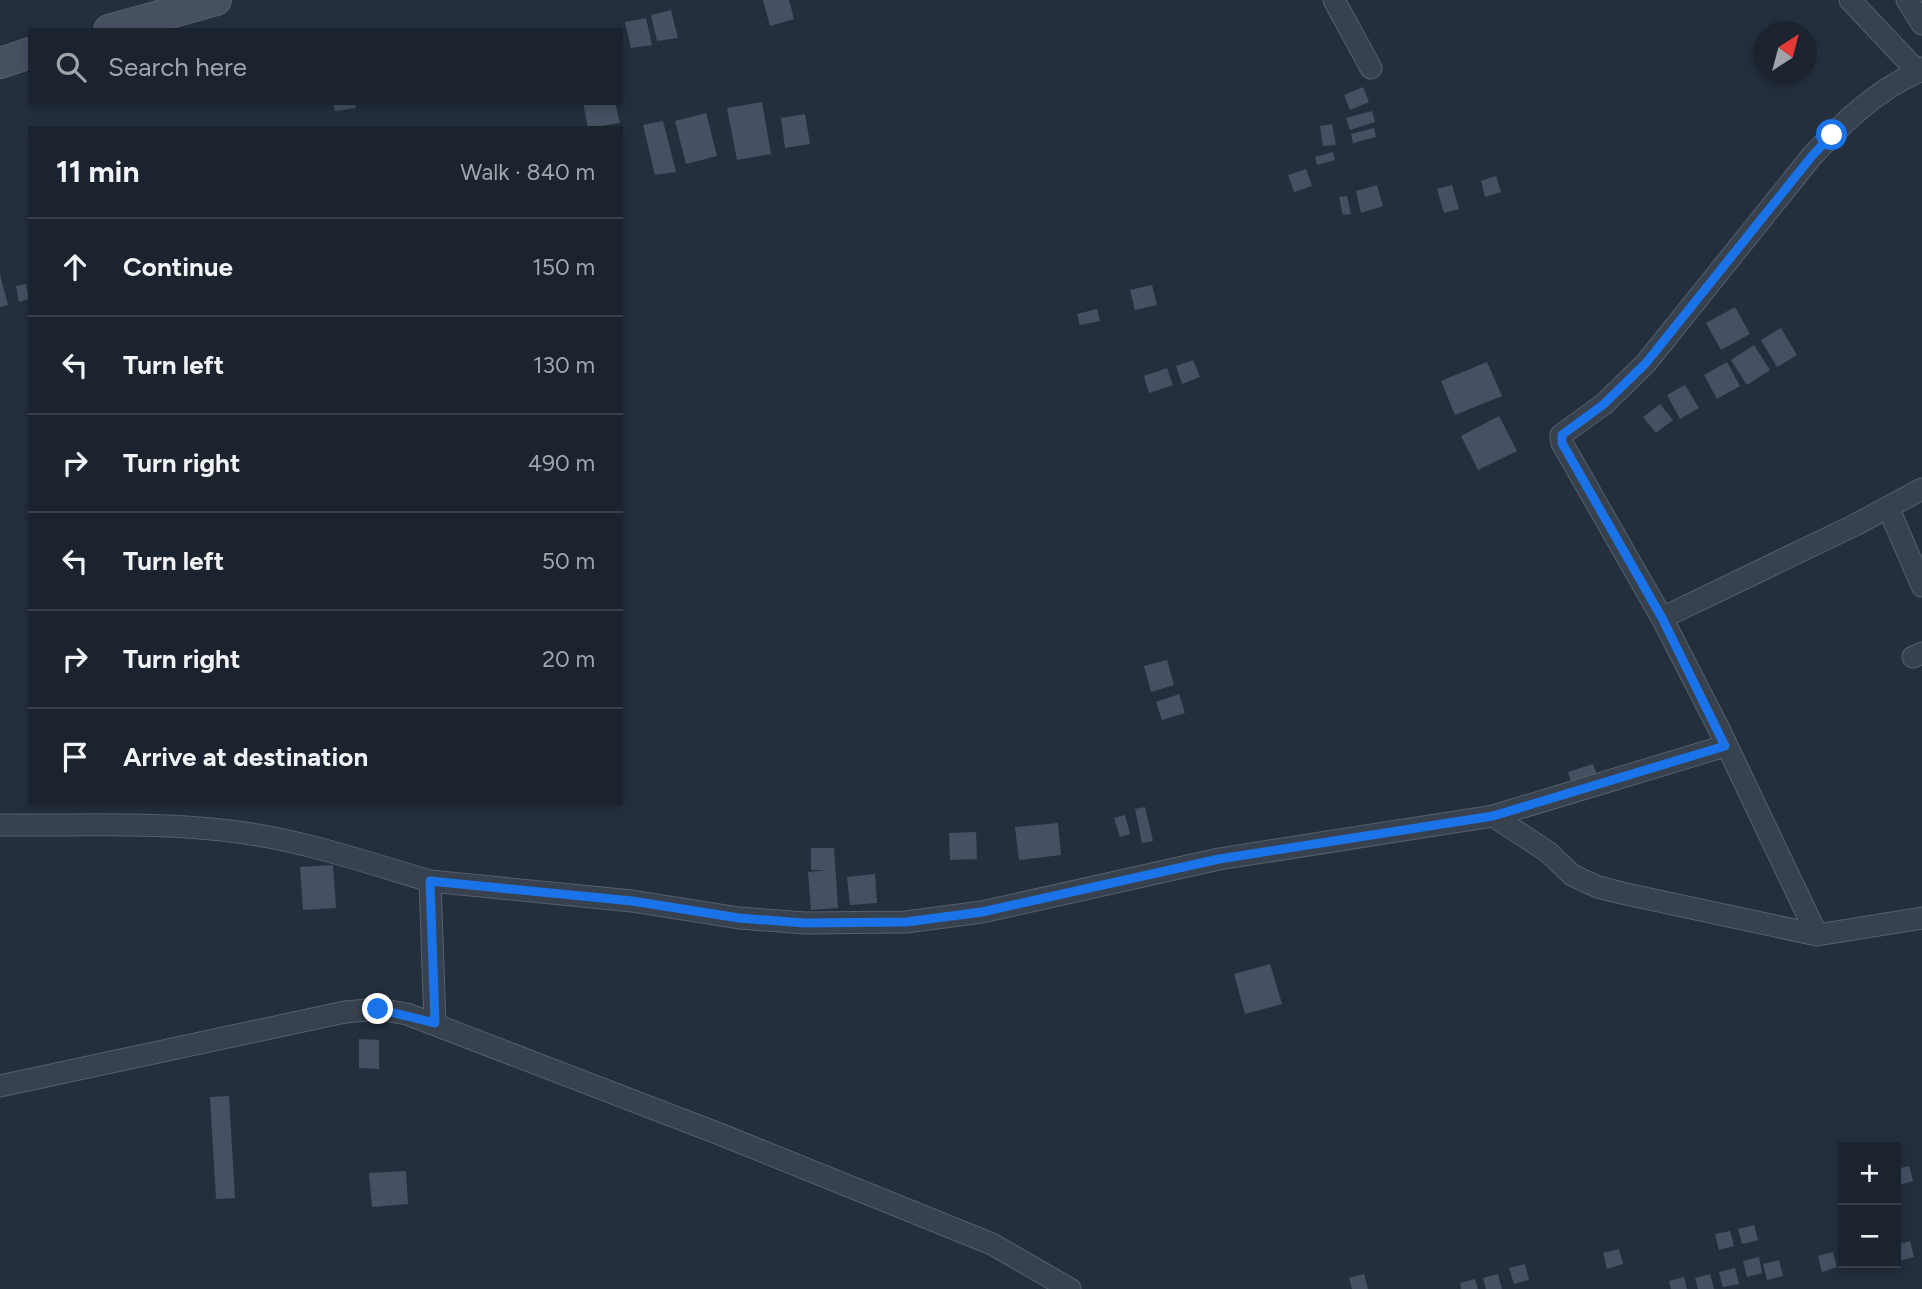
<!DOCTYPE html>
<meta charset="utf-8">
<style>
:root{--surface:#1b232e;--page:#282f3a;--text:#f1f3f6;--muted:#a0a4aa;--line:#39404a}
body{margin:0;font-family:Figtree,sans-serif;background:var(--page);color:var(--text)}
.controls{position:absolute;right:21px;bottom:21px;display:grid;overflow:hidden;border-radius:0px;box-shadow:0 4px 10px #0003}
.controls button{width:63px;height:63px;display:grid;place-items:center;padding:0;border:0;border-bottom:2px solid var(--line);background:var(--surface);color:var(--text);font:35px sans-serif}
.compass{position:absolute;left:1754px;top:21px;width:63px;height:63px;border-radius:50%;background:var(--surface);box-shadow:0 4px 10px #0003;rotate:36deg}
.stop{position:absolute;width:21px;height:21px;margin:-16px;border:5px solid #1a73e8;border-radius:50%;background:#fff}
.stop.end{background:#1a73e8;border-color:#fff;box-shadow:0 2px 7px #0008}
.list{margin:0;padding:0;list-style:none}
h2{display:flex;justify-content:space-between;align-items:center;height:91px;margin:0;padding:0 28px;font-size:30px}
h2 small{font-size:23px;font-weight:400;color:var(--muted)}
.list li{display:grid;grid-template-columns:46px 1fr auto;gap:21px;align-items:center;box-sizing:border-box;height:98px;padding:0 28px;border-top:2px solid var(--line)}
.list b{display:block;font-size:26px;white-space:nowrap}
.list em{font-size:23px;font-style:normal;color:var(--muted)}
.icon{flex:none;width:38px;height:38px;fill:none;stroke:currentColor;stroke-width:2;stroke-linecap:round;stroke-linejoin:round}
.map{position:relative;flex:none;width:1922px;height:1289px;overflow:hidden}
.search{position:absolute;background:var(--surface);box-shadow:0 4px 10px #0003;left:28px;top:28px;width:595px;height:77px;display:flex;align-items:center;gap:18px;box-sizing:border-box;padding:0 24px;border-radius:0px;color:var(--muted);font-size:26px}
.panel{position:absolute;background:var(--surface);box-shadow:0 4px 10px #0003;left:28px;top:126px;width:595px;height:679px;border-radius:0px}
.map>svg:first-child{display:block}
.building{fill:#455162}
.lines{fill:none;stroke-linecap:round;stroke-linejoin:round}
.street-casing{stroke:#565f6c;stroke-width:23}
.secondary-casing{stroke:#565f6c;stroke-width:32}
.street{stroke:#38414e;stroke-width:21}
.secondary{stroke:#465061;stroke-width:30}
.route{stroke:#1a73e8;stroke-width:9}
</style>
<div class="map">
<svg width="1922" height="1289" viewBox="0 0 1922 1289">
<rect width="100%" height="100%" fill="#242f3e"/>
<path class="building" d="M 763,0 L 789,0 L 794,19 L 770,26 Z
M 671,10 L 678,38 L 657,41 L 651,15 Z
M 646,18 L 652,45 L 631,48 L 625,22 Z
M 1363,87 L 1369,102 L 1350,110 L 1344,95 Z
M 762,102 L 771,154 L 737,160 L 727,108 Z
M 333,103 L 355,103 L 356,108 L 335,111 Z
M 583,103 L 615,103 L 620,123 L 588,128 Z
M 1372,111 L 1375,122 L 1350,130 L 1346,118 Z
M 706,113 L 717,156 L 686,164 L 675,121 Z
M 805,114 L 810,144 L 785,148 L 781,118 Z
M 663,121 L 676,172 L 655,175 L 643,125 Z
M 1332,124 L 1336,145 L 1323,146 L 1320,126 Z
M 1374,128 L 1376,137 L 1353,143 L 1351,134 Z
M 1333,152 L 1335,160 L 1317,165 L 1315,157 Z
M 1306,169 L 1312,186 L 1294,192 L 1288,175 Z
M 1496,176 L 1501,192 L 1485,197 L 1481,181 Z
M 1377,185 L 1383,206 L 1361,213 L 1356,191 Z
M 1452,185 L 1459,209 L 1444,213 L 1437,189 Z
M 1347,196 L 1351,214 L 1343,215 L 1339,197 Z
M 0,275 L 8,305 L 0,307 Z
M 26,284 L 29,299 L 19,302 L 16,286 Z
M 1152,285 L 1157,305 L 1135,310 L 1130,290 Z
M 1735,307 L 1750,334 L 1721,350 L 1706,323 Z
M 1097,309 L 1100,321 L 1080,325 L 1077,314 Z
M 1781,328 L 1797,355 L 1777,367 L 1761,340 Z
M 1754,345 L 1770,370 L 1747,385 L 1731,360 Z
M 1193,360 L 1200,377 L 1182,384 L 1176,366 Z
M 1487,362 L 1502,396 L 1455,415 L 1441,381 Z
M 1727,362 L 1740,386 L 1717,399 L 1704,375 Z
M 1167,368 L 1173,385 L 1149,393 L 1144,376 Z
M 1685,385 L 1699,408 L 1680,419 L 1667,395 Z
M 1660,404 L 1673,420 L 1656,433 L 1643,417 Z
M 1499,416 L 1517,451 L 1478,470 L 1461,436 Z
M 1167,660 L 1174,685 L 1151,692 L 1144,666 Z
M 1179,694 L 1185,713 L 1162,720 L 1156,702 Z
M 1593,764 L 1597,776 L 1572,784 L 1568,772 Z
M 1145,807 L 1153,841 L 1142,843 L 1135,809 Z
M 1125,815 L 1130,834 L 1120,837 L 1114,818 Z
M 1058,823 L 1061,855 L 1019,860 L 1015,827 Z
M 976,832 L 977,859 L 950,860 L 949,833 Z
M 811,848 L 834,848 L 838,908 L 811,910 L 808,872 L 827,870 L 811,870 Z
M 333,865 L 336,908 L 303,910 L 300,867 Z
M 875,874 L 877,903 L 850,905 L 847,877 Z
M 1270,964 L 1282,1004 L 1245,1014 L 1234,974 Z
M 359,1039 L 379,1040 L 379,1069 L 359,1068 Z
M 229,1096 L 235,1198 L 216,1199 L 210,1097 Z
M 1909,1166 L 1913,1181 L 1898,1185 L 1896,1169 Z
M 406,1171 L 408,1204 L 372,1207 L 369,1173 Z
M 1754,1225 L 1758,1240 L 1742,1244 L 1738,1229 Z
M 1730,1231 L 1734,1246 L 1719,1250 L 1715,1234 Z
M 1910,1241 L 1914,1257 L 1898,1261 L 1896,1245 Z
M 1619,1249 L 1623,1264 L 1607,1269 L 1603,1253 Z
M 1833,1252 L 1837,1267 L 1822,1272 L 1818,1256 Z
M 1759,1257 L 1762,1273 L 1747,1277 L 1743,1261 Z
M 1779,1260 L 1783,1276 L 1767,1280 L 1763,1264 Z
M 1525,1264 L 1529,1280 L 1514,1284 L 1509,1268 Z
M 1735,1268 L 1739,1284 L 1723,1287 L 1719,1272 Z
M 1364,1274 L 1368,1289 L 1352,1289 L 1349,1278 Z
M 1498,1274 L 1502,1289 L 1486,1289 L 1483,1278 Z
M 1710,1274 L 1714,1289 L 1698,1289 L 1695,1278 Z
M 1684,1277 L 1687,1289 L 1671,1289 L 1669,1281 Z
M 1475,1279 L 1478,1289 L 1461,1289 L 1460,1283 Z"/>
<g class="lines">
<defs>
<path id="street" d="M 1334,0 L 1371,68
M 1850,0 L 1918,72 L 1922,68
M 1907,0 L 1922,24
M 1888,507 L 1922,586
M 1662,618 L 1855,525 L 1922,489
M 1913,657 L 1922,653
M 1493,816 L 1548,852 L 1572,875 L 1598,887 L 1626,894 L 1817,935 L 1922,918
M 0,825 C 81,826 164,821 245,833 C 307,842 369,863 430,881
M 1817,935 L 1719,729 L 1662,618 L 1562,443 L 1561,435 L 1604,404 L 1646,363 L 1812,156 C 1844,122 1875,91 1918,72
M 435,1023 L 430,881 L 632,901 L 739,918 L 805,923 L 906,922 L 982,912 L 1219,859 L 1493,816 L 1725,746
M 0,1086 L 345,1012 L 378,1009 L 407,1014 L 722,1135 L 992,1244 L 1070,1289"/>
<path id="secondary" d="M 109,30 L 216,0
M 0,63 L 30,53"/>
</defs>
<use href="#street" class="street-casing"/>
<use href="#secondary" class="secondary-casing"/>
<use href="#street" class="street"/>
<use href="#secondary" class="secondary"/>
</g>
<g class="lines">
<path class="route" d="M 378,1009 L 435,1023 L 430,881 L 632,901 L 739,918 L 805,923 L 906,922 L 982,912 L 1219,859 L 1493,816 L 1725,746 L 1662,618 L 1562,443 L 1562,435 L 1604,404 L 1646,363 L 1812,156 L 1832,135"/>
</g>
</svg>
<div class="controls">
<button>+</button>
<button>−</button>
</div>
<svg class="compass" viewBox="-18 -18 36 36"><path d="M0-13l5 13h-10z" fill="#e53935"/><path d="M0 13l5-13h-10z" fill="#a0a4aa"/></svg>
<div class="stop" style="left:1832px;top:135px"></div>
<div class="stop end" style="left:378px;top:1009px"></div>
<div class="search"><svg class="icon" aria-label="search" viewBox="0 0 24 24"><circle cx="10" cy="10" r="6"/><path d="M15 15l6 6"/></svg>Search here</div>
<section class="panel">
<h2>11 min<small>Walk · 840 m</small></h2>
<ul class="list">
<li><svg class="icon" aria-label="ahead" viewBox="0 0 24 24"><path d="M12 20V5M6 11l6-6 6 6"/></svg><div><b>Continue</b></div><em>150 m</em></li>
<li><svg class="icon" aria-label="left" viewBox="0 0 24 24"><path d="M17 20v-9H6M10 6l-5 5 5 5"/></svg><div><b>Turn left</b></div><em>130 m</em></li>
<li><svg class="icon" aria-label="right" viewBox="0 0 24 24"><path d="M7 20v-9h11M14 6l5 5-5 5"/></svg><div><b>Turn right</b></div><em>490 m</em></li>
<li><svg class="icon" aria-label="left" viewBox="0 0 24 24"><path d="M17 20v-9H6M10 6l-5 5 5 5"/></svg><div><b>Turn left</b></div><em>50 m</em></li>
<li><svg class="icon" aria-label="right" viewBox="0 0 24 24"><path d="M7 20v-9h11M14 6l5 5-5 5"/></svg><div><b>Turn right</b></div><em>20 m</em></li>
<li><svg class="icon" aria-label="arrive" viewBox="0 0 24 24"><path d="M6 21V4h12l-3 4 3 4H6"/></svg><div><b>Arrive at destination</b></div></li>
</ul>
</section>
</div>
